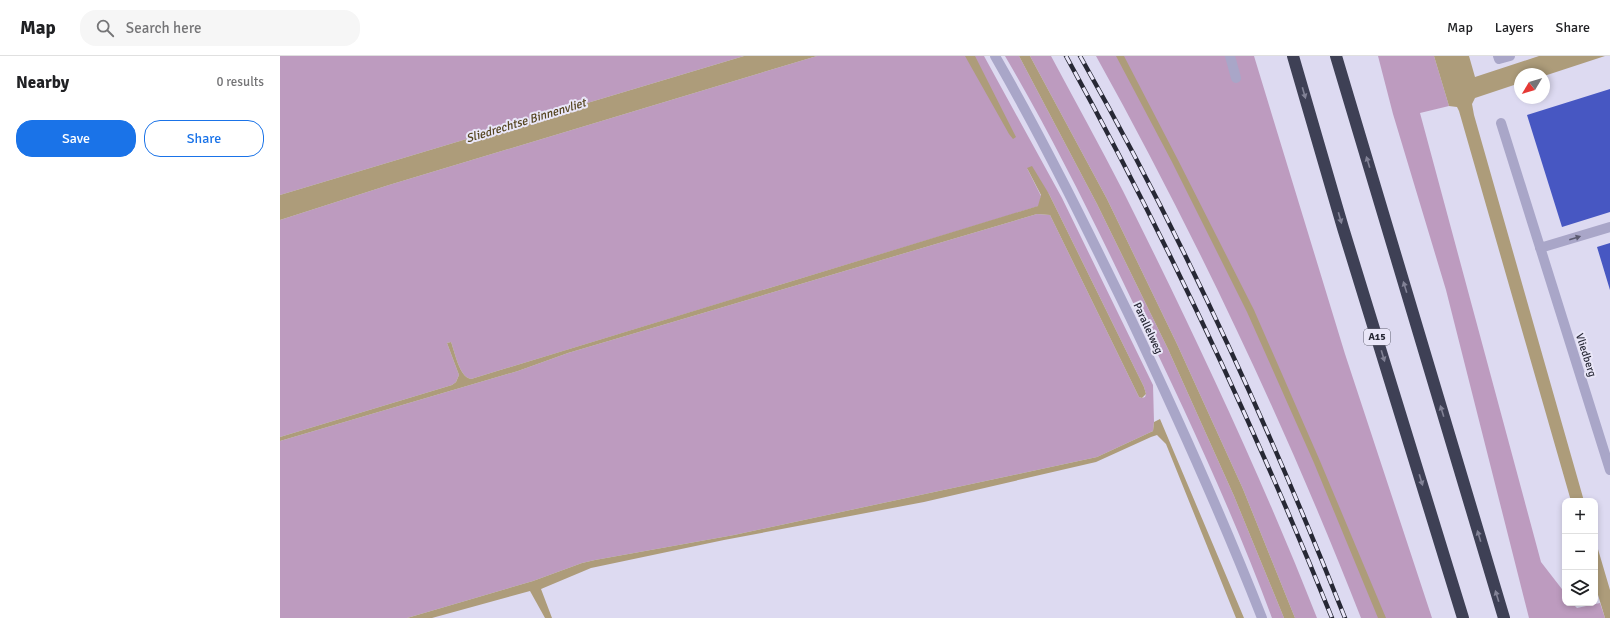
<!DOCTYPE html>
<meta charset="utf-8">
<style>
:root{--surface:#fff;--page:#f6f6f6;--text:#202124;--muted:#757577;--line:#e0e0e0;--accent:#1a73e8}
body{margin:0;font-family:Signika,sans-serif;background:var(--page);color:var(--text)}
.controls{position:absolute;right:12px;bottom:12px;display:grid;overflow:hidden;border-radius:8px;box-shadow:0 2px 6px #0003}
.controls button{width:36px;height:36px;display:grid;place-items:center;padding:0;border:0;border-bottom:1px solid var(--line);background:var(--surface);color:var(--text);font:20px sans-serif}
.compass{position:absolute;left:1234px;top:12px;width:36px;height:36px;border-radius:50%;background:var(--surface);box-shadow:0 2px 6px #0003;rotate:232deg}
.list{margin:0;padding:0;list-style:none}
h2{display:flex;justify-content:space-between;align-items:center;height:52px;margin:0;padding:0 16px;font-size:17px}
h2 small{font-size:13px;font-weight:400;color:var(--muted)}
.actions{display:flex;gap:8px;padding:12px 16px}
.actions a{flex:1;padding:9px 0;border:1px solid var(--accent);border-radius:16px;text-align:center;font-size:14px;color:var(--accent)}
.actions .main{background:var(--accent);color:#fff}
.icon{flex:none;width:22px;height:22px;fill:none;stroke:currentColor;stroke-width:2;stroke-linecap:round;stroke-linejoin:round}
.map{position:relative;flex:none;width:1330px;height:562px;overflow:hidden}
header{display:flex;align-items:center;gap:24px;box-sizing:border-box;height:56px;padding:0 20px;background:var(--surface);border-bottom:1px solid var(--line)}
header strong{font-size:19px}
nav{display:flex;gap:22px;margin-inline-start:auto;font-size:14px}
.search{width:280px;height:36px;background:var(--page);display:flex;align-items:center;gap:10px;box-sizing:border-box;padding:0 14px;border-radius:16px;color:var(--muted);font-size:15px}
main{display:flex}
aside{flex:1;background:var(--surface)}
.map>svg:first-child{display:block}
.green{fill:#bd9bbf}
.water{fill:#ad9c7a}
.building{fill:#4757c2}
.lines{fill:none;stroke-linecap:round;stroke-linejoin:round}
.service{stroke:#a9a6c8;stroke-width:10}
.minor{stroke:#a9a6c8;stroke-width:10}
.tertiary{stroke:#a9a6c8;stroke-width:10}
.motorway{stroke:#3e4055;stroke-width:12}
.rail-casing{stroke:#272835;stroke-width:4.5}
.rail{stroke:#e9e6f8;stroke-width:3;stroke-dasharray:9;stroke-linecap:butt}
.oneway{fill:#828296}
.oneway2{fill:#5b5a70}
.labels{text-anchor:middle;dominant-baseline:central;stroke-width:4;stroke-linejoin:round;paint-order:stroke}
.shield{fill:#e9e6f8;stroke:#616170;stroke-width:1}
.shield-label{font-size:10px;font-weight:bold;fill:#272835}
.street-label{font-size:11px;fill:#272835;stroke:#e9e6f8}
.water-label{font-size:12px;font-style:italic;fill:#54441e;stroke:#e9e6f8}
</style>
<header>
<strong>Map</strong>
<div class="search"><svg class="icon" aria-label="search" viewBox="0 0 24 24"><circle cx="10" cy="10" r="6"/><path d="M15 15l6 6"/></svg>Search here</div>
<nav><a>Map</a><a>Layers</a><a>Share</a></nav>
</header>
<main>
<aside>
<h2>Nearby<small>0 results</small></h2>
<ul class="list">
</ul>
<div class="actions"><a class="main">Save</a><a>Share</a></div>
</aside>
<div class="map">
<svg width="1330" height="562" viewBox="0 0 1330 562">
<rect width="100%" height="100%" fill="#dddaf1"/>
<path class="green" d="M 0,0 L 464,0 L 0,139 Z
M 537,0 L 704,0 L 782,142 L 873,329 L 874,366 L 873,375 L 817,401 L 454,479 L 315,504 L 302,507 L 253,525 L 127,562 L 0,562 L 0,385 L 238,315 L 288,297 L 757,158 L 770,159 L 859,341 L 862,342 L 865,341 L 866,338 L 864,331 L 769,138 L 747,112 L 761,140 L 759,150 L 191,323 C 179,321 175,296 171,286 L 167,287 L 179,319 L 176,326 L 172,329 L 0,381 L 0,164 L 109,129 Z
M 725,0 L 739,0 L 817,148 L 888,293 L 954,440 L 1004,562 L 992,562 C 953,457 905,354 856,253 C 815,167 773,82 725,0 Z
M 750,0 L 771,0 C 795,45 820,90 843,135 C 913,275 980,417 1037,562 L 1015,562 L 963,433 L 897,288 L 827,143 Z
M 816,0 L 974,0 L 1065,298 L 1152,562 L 1081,562 C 1006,370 916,180 816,0 Z
M 1098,0 L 1154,0 L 1169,50 L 1140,57 L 1261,506 L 1285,537 L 1285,547 L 1292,547 L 1297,552 L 1320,547 L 1325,562 L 1249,562 L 1166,234 L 1113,58 Z"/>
<path class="water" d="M 464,0 L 537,0 L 109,129 L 0,164 L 0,139 Z
M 685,0 L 695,0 L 736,81 L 733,83 L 729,78 Z
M 739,0 L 750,0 L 827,143 L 897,288 L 963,433 L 1015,562 L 1004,562 L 954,440 L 888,293 L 817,148 Z
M 836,0 L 844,0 L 898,104 L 974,254 L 1040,405 L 1106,562 L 1098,562 L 1034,407 L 967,256 L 892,106 Z
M 1154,0 L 1189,0 L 1195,21 L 1259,0 L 1325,0 L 1264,20 L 1264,18 L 1240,18 L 1240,27 L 1195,42 L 1192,48 L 1194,59 L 1304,445 L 1291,445 L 1179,55 L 1177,51 L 1169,50 Z
M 752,110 L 769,138 L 864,331 L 866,338 L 862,342 L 859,341 L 770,159 L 757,158 L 288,297 L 238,315 L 0,385 L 0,381 L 172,329 L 176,326 L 179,319 L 167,287 L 171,286 C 175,296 179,321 191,323 L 758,150 L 761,139 L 747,112 Z
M 880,363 L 964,562 L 956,562 L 886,388 L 877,379 L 871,381 L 816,406 L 644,446 L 444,484 L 311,512 L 261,533 L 272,562 L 265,562 L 250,535 L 152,562 L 127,562 L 253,525 L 302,507 L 315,504 L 454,479 L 817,401 L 873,375 L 874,366 Z
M 1315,483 L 1330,534 L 1330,562 L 1325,562 L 1315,529 Z"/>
<path class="building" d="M 1330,33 L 1330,156 L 1282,171 L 1247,59 Z
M 1330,187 L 1330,234 L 1317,191 Z"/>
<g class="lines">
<path class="service" d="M 950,0 L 956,22
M 1218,0 L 1219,3 L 1230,0"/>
<path class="minor" d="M 1221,67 L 1330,414
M 1260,192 L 1330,171"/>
<path class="tertiary" d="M 715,0 C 764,85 807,173 850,261 C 897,360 942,460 982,562"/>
<path class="motorway" d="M 1013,0 L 1063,172 L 1183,562
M 1056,0 L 1224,562"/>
<defs>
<path id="rail" d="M 786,0 C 886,182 974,369 1052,562
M 800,0 C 902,180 989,370 1065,562"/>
</defs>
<use href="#rail" class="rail-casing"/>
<use href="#rail" class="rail"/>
</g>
<defs><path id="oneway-solid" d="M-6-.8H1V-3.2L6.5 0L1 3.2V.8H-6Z"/></defs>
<g class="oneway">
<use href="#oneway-solid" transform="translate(1024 37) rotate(74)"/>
<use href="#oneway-solid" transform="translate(1088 106) rotate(-107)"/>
<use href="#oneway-solid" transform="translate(1060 162) rotate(74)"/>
<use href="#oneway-solid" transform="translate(1125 231) rotate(-107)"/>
<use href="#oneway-solid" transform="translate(1103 300) rotate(73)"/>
<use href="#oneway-solid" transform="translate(1162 355) rotate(-107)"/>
<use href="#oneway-solid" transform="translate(1141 424) rotate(73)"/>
<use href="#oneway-solid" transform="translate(1199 480) rotate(-107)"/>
<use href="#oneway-solid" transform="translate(1217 540) rotate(-107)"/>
</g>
<use class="oneway2" href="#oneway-solid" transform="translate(1295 182) rotate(-17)"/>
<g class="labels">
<rect class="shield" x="1084" y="273" width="26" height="16" rx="3"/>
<g class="shield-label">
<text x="1097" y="281">A15</text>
</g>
<g class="street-label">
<text transform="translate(868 272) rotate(65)">Parallelweg</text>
<text transform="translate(1306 299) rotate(72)">Vliedberg</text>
</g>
<g class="water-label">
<text transform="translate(246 65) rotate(-17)">Sliedrechtse Binnenvliet</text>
</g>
</g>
</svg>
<div class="controls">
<button>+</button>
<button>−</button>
<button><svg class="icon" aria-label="layers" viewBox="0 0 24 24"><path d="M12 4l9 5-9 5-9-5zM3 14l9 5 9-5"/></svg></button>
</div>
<svg class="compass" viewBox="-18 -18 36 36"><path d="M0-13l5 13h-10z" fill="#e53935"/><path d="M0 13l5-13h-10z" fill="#757577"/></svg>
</div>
</main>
